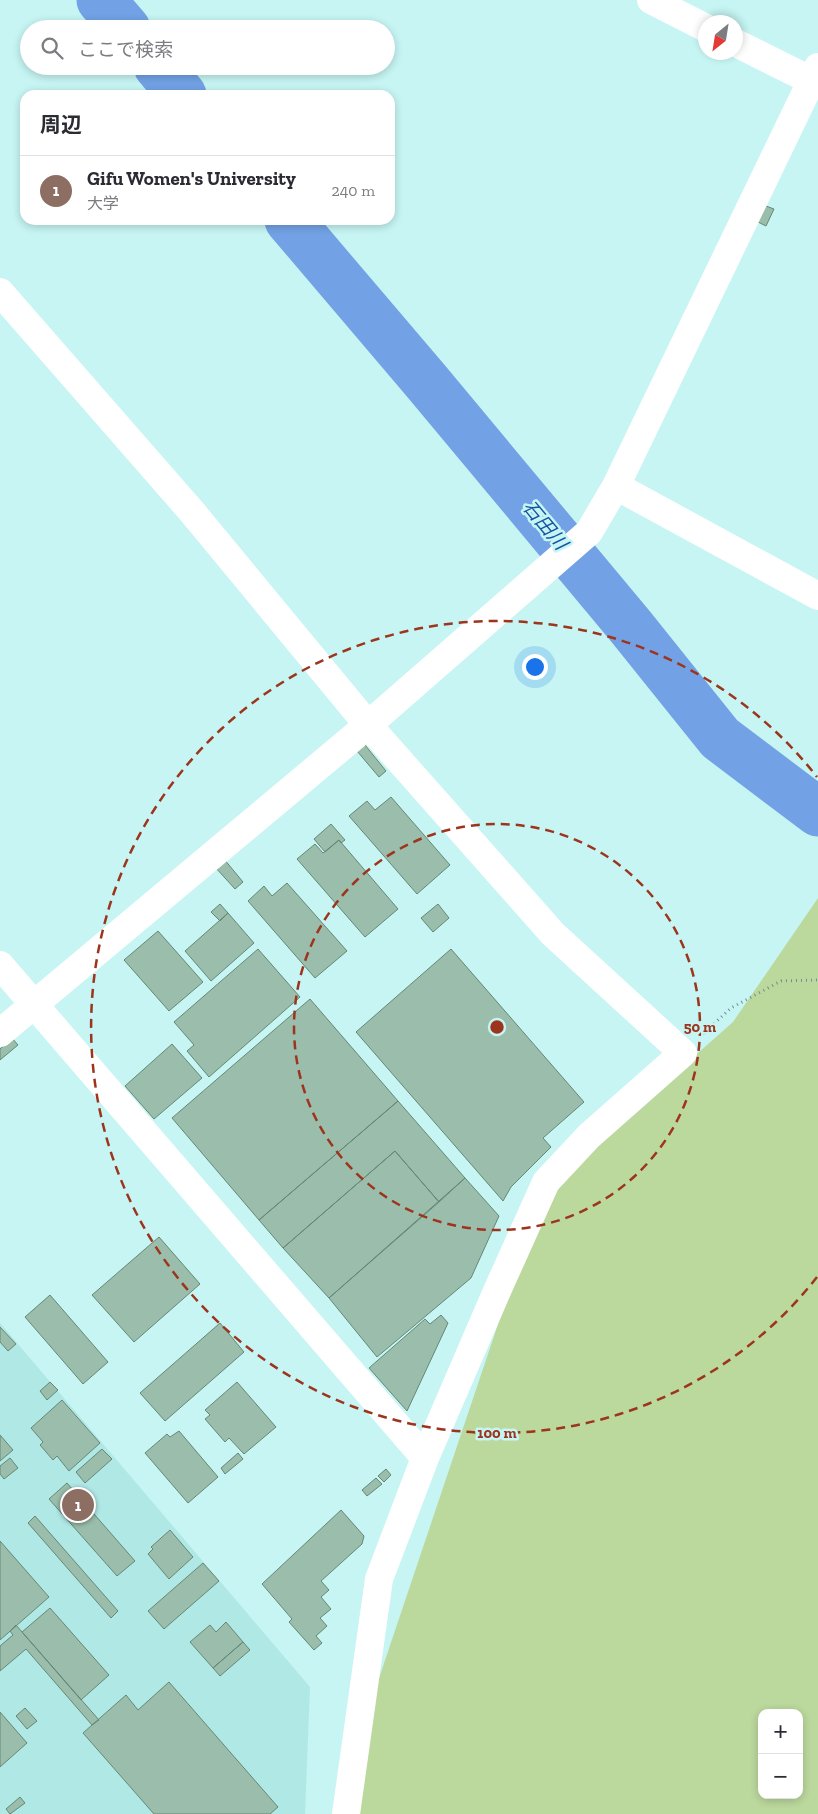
<!DOCTYPE html>
<html lang="ja">
<meta charset="utf-8">
<style>
:root{--surface:#fff;--page:#f2f2f3;--text:#2b2b33;--muted:#7c7c81;--line:#e1e1e2;--accent:#b45309}
body{margin:0;font-family:"Zilla Slab","Noto Sans JP",serif;background:var(--page);color:var(--text)}
.controls{position:absolute;right:15px;bottom:15px;display:grid;overflow:hidden;border-radius:10px;box-shadow:0 2px 8px #0003}
.controls button{width:45px;height:45px;display:grid;place-items:center;padding:0;border:0;border-bottom:1px solid var(--line);background:var(--surface);color:var(--text);font:25px sans-serif}
.compass{position:absolute;left:698px;top:15px;width:45px;height:45px;border-radius:50%;background:var(--surface);box-shadow:0 2px 8px #0003;rotate:210deg}
.you{position:absolute;left:534px;top:666px;width:18px;height:18px;margin:-12px;border:4px solid #fff;border-radius:50%;background:#1a73e8;box-shadow:0 0 0 8px #1a73e833}
.badge{display:grid;place-items:center;width:32px;height:32px;border-radius:50%;background:var(--accent);color:#fff;font-size:16px;font-weight:700}
.pin{position:absolute;translate:-50% -50%;border:2px solid #fff;box-shadow:0 1px 5px #0006}
.list{margin:0;padding:0;list-style:none}
h2{display:flex;justify-content:space-between;align-items:center;height:65px;margin:0;padding:0 20px;font-size:21px}
h2 small{font-size:16px;font-weight:400;color:var(--muted)}
.list li{display:grid;grid-template-columns:32px 1fr auto;gap:15px;align-items:center;box-sizing:border-box;height:70px;padding:0 20px;border-top:1px solid var(--line)}
.list b{display:block;font-size:19px;white-space:nowrap}
.list p{margin:0;font-size:16px;white-space:nowrap;color:var(--muted)}
.list em{font-size:16px;font-style:normal;color:var(--muted)}
.icon{flex:none;width:28px;height:28px;fill:none;stroke:currentColor;stroke-width:2;stroke-linecap:round;stroke-linejoin:round}
.map{position:relative;flex:none;width:818px;height:1814px;overflow:hidden}
.search{position:absolute;background:var(--surface);box-shadow:0 2px 8px #0003;left:20px;top:20px;width:375px;height:55px;display:flex;align-items:center;gap:12px;box-sizing:border-box;padding:0 18px;border-radius:28px;color:var(--muted);font-size:19px}
.panel{position:absolute;background:var(--surface);box-shadow:0 2px 8px #0003;left:20px;top:90px;width:375px;height:135px;border-radius:15px}
.map>svg:first-child{display:block}
.built{fill:#b0e8e6}
.green{fill:#bbd89d;fill-rule:evenodd}
.lines{fill:none;stroke-linecap:round;stroke-linejoin:round}
.river{stroke:#72a2e5;stroke-width:49}
.building{fill:#9abeab;stroke:#658875}
.path{stroke:#70908f;stroke-width:3;stroke-dasharray:1 4;stroke-linecap:butt}
.street{stroke:#fff;stroke-width:28}
.ring{fill:none;stroke:#9d341d;stroke-width:2.5;stroke-dasharray:9 6}
.labels{text-anchor:middle;dominant-baseline:central;stroke-width:5;stroke-linejoin:round;paint-order:stroke}
.water-label{font-size:19px;font-style:italic;fill:#1654a3;stroke:#c6f5f3}
.centre{fill:#9d341d;stroke:#c6f5f3;stroke-width:2.5}
.ring-label{font-size:15px;text-anchor:middle;font-weight:bold;fill:#9d341d;stroke:#c6f5f3;stroke-width:5;stroke-linejoin:round;paint-order:stroke}
</style>
<div class="map">
<svg width="818" height="1814" viewBox="0 0 818 1814">
<rect width="100%" height="100%" fill="#c6f5f3"/>
<path class="built" d="M 0,1323 L 310,1687 L 305,1814 L 0,1814 Z"/>
<path class="green" d="M 818,898 L 818,1814 L 360,1814 L 369,1708 L 529,1232 L 559,1176 L 733,1022 ZM 762,1713 L 799,1713 L 799,1795 L 762,1795 Z"/>
<g class="lines">
<path class="river" d="M 101,0 L 126,29
M 158,66 L 182,95
M 289,220 L 426,381 L 631,627 L 720,738 L 818,812"/>
</g>
<path class="building" d="M 766,206 L 774,209 L 766,226 L 758,222 Z
M 365,745 L 386,771 L 379,777 L 357,751 Z
M 391,797 L 450,865 L 417,894 L 349,816 L 367,801 L 375,810 Z
M 331,824 L 345,840 L 341,843 L 339,840 L 325,852 L 314,839 Z
M 339,840 L 398,909 L 365,937 L 297,859 L 315,844 L 323,853 Z
M 224,859 L 243,882 L 235,889 L 215,867 Z
M 287,883 L 347,951 L 315,978 L 248,901 L 264,886 L 272,896 Z
M 220,904 L 228,913 L 220,921 L 211,912 Z
M 438,904 L 449,918 L 433,932 L 421,918 Z
M 228,913 L 254,943 L 211,981 L 185,951 Z
M 158,931 L 203,982 L 169,1011 L 124,960 Z
M 258,949 L 300,997 L 209,1077 L 187,1051 L 194,1045 L 174,1022 Z
M 451,949 L 584,1102 L 543,1138 L 551,1147 L 511,1187 L 503,1201 L 356,1032 Z
M 310,999 L 398,1101 L 259,1220 L 172,1118 Z
M 12,1038 L 18,1045 L 0,1060 L 0,1049 Z
M 172,1044 L 202,1078 L 154,1119 L 125,1086 Z
M 398,1101 L 465,1178 L 439,1202 L 395,1151 L 283,1248 L 259,1220 Z
M 395,1151 L 439,1202 L 329,1298 L 283,1248 Z
M 465,1178 L 499,1216 L 471,1278 L 377,1357 L 329,1298 Z
M 159,1237 L 200,1284 L 134,1342 L 92,1295 Z
M 50,1295 L 108,1362 L 83,1384 L 25,1317 Z
M 441,1315 L 448,1323 L 407,1411 L 369,1368 L 425,1319 L 430,1324 Z
M 220,1323 L 244,1352 L 165,1421 L 140,1393 Z
M 0,1327 L 16,1344 L 8,1351 L 0,1342 Z
M 50,1382 L 58,1390 L 47,1400 L 40,1391 Z
M 237,1382 L 276,1427 L 244,1454 L 229,1438 L 225,1442 L 205,1419 L 210,1415 L 205,1410 Z
M 62,1400 L 100,1443 L 69,1471 L 57,1456 L 53,1460 L 40,1445 L 43,1442 L 31,1428 Z
M 179,1431 L 218,1477 L 188,1503 L 145,1453 L 167,1434 L 170,1437 Z
M 0,1435 L 13,1450 L 0,1461 Z
M 102,1449 L 112,1459 L 85,1483 L 76,1472 Z
M 238,1453 L 243,1459 L 225,1474 L 221,1468 Z
M 10,1458 L 18,1468 L 4,1479 L 0,1474 L 0,1466 Z
M 386,1469 L 391,1475 L 384,1482 L 378,1476 Z
M 376,1478 L 382,1484 L 367,1496 L 362,1490 Z
M 67,1483 L 135,1561 L 117,1576 L 49,1499 Z
M 341,1510 L 364,1536 L 362,1544 L 321,1581 L 329,1590 L 321,1597 L 331,1609 L 320,1618 L 327,1626 L 316,1636 L 322,1643 L 314,1650 L 289,1622 L 292,1619 L 262,1584 Z
M 35,1516 L 118,1611 L 111,1618 L 28,1523 Z
M 170,1530 L 193,1557 L 169,1579 L 148,1554 L 153,1549 L 151,1547 Z
M 0,1541 L 49,1597 L 0,1640 Z
M 203,1563 L 219,1581 L 164,1629 L 148,1611 Z
M 50,1608 L 109,1675 L 81,1700 L 22,1632 Z
M 226,1622 L 243,1642 L 213,1668 L 190,1642 L 210,1625 L 216,1632 Z
M 16,1625 L 99,1720 L 92,1725 L 26,1649 L 0,1671 L 0,1646 L 13,1635 L 10,1631 Z
M 243,1642 L 250,1650 L 220,1676 L 213,1668 Z
M 169,1682 L 278,1807 L 270,1814 L 154,1814 L 83,1733 L 126,1695 L 138,1710 Z
M 25,1708 L 37,1721 L 27,1729 L 16,1716 Z
M 0,1712 L 27,1743 L 0,1767 Z
M 20,1797 L 25,1803 L 10,1814 L 6,1809 Z"/>
<g class="lines">
<path class="path" d="M 703,1034 L 731,1008 L 781,981 L 818,980"/>
<path class="street" d="M 651,0 L 706,28
M 736,43 L 818,84
M 0,292 L 193,513 L 368,725 L 553,934 L 683,1053 L 589,1136 L 546,1182 L 497,1291 L 425,1458 L 379,1579 L 346,1814
M 616,486 L 818,596
M 0,965 L 425,1458
M 0,1033 L 368,725 L 589,532 L 616,486 L 818,67"/>
</g>
<g class="ring">
<circle cx="497" cy="1027" r="203"/>
<path d="M817 1277A406 406 0 1 1 817 777"/>
</g>
<g class="labels">
<g class="water-label">
<text transform="translate(545 525) rotate(50)">石田川</text>
</g>
</g>
<circle cx="497" cy="1027" r="8" class="centre"/>
<g class="ring-label">
<text x="700" y="1032">50 m</text>
<text x="497" y="1438">100 m</text>
</g>
</svg>
<div class="controls">
<button>+</button>
<button>−</button>
</div>
<svg class="compass" viewBox="-18 -18 36 36"><path d="M0-13l5 13h-10z" fill="#e53935"/><path d="M0 13l5-13h-10z" fill="#7c7c81"/></svg>
<div class="you"></div>
<div class="pin badge" style="left:78px;top:1505px;background:#8d6e63">1</div>
<div class="search"><svg class="icon" aria-label="search" viewBox="0 0 24 24"><circle cx="10" cy="10" r="6"/><path d="M15 15l6 6"/></svg>ここで検索</div>
<section class="panel">
<h2>周辺<small></small></h2>
<ul class="list">
<li><span class="badge" style="background:#8d6e63">1</span><div><b>Gifu Women's University</b><p>大学</p></div><em>240 m</em></li>
</ul>
</section>
</div>
